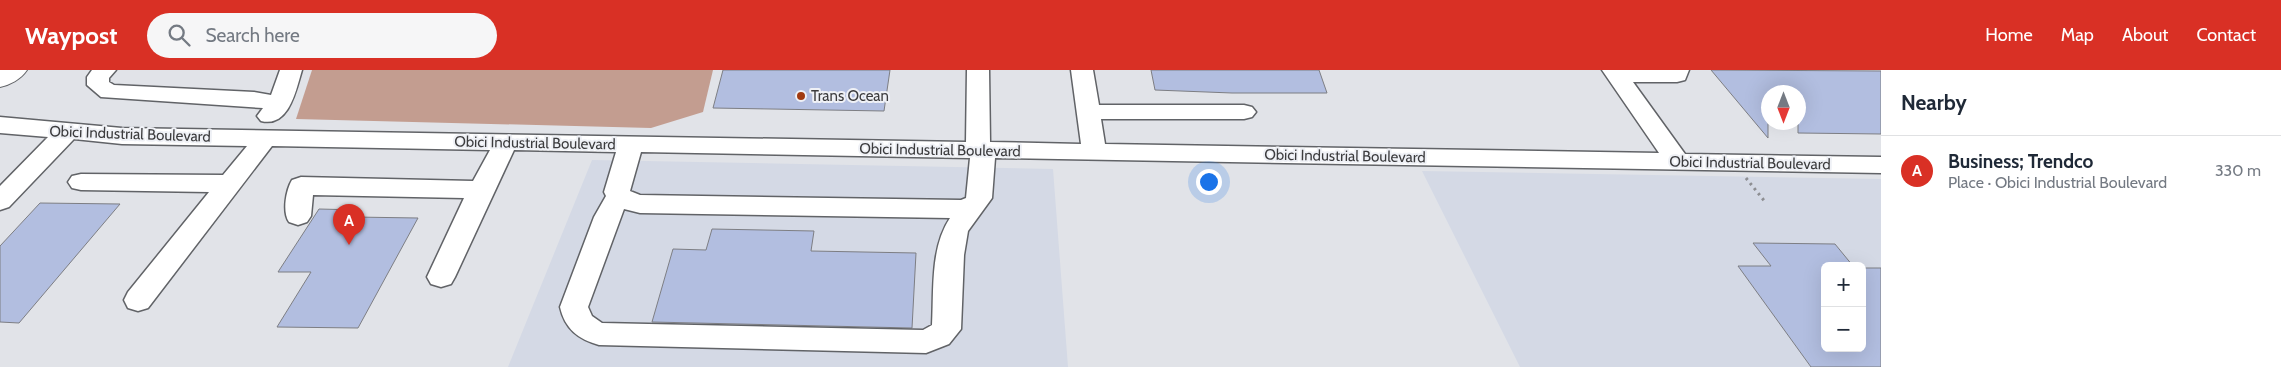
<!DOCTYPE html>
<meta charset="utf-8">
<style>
:root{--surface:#fff;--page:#f6f6f7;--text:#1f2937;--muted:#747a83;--line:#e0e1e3;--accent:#d93025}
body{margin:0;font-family:Cabin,sans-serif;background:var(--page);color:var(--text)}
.controls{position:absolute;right:15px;bottom:15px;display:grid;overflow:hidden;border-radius:8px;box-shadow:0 5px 20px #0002}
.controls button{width:45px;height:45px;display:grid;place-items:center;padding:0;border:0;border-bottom:1px solid var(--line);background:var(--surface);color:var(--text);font:25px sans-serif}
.compass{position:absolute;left:1761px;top:15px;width:45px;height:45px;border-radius:50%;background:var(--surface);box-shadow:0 5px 20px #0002;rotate:180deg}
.you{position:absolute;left:1208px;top:111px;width:18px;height:18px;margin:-12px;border:4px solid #fff;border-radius:50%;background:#1a73e8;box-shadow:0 0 0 8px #1a73e833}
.badge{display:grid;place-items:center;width:32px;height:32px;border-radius:50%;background:var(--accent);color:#fff;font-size:16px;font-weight:700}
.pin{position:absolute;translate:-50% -41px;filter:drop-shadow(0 1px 2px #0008)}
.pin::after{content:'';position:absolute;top:26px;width:18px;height:15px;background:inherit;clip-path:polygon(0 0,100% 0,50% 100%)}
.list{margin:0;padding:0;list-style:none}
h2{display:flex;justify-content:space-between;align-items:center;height:65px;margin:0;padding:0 20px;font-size:21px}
h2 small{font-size:16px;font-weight:400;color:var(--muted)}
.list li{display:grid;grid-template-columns:32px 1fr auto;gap:15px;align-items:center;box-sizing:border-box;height:70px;padding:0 20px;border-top:1px solid var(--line)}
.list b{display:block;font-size:19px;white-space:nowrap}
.list p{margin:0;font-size:16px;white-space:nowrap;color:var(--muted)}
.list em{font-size:16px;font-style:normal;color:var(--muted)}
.icon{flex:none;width:28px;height:28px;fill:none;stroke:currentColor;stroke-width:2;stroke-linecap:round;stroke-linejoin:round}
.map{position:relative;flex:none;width:1881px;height:297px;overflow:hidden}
header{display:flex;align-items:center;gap:30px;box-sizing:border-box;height:70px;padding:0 25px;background:var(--accent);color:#fff}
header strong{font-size:24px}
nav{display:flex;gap:28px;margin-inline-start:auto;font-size:18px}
.search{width:350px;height:45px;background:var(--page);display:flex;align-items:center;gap:12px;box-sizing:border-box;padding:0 18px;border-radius:28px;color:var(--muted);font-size:19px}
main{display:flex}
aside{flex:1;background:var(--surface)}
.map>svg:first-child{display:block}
.built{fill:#d4d9e5;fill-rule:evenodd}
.forest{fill:#c39d90}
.building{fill:#b2bee0;stroke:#7d7e83}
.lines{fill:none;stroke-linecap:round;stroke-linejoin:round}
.minor-casing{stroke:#616367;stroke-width:3}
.major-casing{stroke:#616367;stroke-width:2}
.path{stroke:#8d8e92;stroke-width:3;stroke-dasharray:2.5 4;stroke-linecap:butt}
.minor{fill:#fff;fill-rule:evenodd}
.major{fill:#fff;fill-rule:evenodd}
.poi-dot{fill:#a13b11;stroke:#eff1f6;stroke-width:2}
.labels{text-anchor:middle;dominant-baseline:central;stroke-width:4;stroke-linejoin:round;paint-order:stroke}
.poi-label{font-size:15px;fill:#3c3c3e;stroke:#eff1f6;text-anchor:start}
.street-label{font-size:15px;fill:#3c3c3e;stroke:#eff1f6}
</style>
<header>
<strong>Waypost</strong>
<div class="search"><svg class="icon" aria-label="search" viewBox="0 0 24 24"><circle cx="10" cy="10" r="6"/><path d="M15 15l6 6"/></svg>Search here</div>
<nav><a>Home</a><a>Map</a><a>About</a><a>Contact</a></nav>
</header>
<main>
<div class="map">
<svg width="1881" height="297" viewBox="0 0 1881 297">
<rect width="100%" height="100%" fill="#e1e3e8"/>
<path class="built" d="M 592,90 L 1053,99 L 1068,297 L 508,297 Z
M 1422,101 L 1881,109 L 1881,297 L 1520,297 ZM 1825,196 L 1862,196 L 1862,278 L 1825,278 Z"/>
<path class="forest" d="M 312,0 L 713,0 L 703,42 L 651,58 L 296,49 Z"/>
<path class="building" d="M 723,0 L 890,0 L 884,41 L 713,38 Z
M 1151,0 L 1319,0 L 1327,23 L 1232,23 L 1155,20 Z
M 1711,0 L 1881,1 L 1881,64 L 1798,63 L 1798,22 L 1768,22 L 1768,68 Z
M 40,133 L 120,134 L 19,253 L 0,252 L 0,176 Z
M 319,139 L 359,140 L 354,147 L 418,148 L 358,258 L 277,257 L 311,202 L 278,202 Z
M 712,159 L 814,161 L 811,181 L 916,183 L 912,258 L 652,252 L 673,179 L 706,180 Z
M 1753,173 L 1835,174 L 1853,196 L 1825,196 L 1825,278 L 1862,278 L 1862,198 L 1881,198 L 1881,297 L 1811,297 L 1738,196 L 1771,196 Z"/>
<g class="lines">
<defs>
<path id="minor" d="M 92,0 L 116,0 L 109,8 L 109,12 L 114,15 L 254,22 L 271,25 L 280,0 L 302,0 C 296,20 289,58 261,51 L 257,46 L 263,38 L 101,27 L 87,15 L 87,7 Z
M 967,0 L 989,0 L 990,72 L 1081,74 L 1071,0 L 1093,0 L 1099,35 L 1244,35 L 1252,37 L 1256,42 L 1252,47 L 1244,49 L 1101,49 L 1105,74 L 1659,83 L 1602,0 L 1689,0 L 1685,10 L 1677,12 L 1633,12 L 1685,84 L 1881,87 L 1881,103 L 995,88 L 992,128 L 968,161 L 964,185 L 961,259 L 949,274 L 926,283 L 599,275 C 578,269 565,259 560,237 L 594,147 L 606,126 L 604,122 L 616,82 L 514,80 L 455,207 L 451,214 L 441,217 L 431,214 L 427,207 L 464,128 L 313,125 L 311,146 L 307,152 L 298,155 L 289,152 C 282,142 286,120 292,110 L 301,107 L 473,111 L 490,80 L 272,76 L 148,238 L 138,241 L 128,238 L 124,230 L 128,222 L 209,122 L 81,120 L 72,118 L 68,112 L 72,106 L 81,104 L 223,105 L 247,76 L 122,74 L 74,69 L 9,137 L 0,140 L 0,116 L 48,67 L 0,63 L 0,47 L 122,58 L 966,72 ZM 641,82 L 970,88 L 966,128 L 961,130 L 640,125 L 630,121 ZM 624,139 L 640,143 L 950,148 C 930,178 934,220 932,255 L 923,260 L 602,253 L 592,246 L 588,237 Z"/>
<path id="major" d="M 0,0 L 27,0 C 21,9 10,15 0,17 Z"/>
</defs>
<use href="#minor" class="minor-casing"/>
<use href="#major" class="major-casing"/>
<path class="path" d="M 1746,108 L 1766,133"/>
<use href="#minor" class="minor"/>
<use href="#major" class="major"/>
</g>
<circle class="poi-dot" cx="801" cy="26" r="5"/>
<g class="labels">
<g class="poi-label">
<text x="811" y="26">Trans Ocean</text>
</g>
<g class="street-label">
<text transform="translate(130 64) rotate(2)">Obici Industrial Boulevard</text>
<text transform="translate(535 73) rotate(1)">Obici Industrial Boulevard</text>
<text transform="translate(940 80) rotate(1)">Obici Industrial Boulevard</text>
<text transform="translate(1345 86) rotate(1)">Obici Industrial Boulevard</text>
<text transform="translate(1750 93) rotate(1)">Obici Industrial Boulevard</text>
</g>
</g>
</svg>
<div class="controls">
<button>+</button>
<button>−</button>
</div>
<svg class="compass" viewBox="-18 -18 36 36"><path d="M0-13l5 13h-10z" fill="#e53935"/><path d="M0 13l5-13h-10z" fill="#747a83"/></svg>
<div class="you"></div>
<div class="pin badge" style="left:349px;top:175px">A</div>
</div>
<aside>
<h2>Nearby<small></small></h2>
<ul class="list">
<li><span class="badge">A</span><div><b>Business; Trendco</b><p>Place · Obici Industrial Boulevard</p></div><em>330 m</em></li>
</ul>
</aside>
</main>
